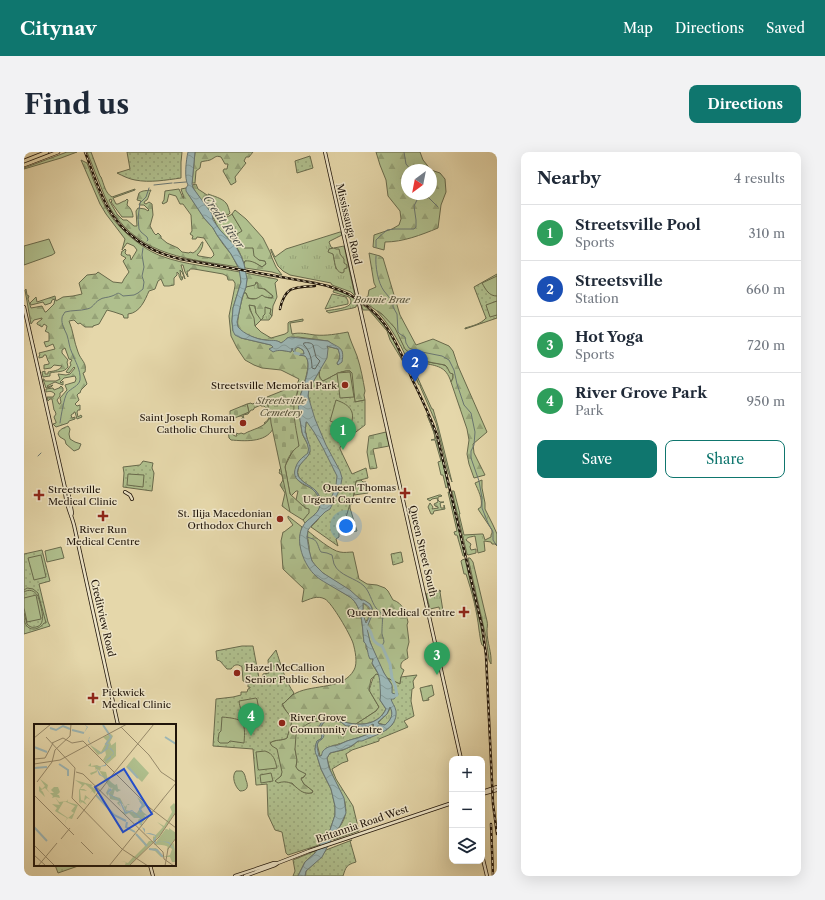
<!DOCTYPE html>
<meta charset="utf-8">
<style>
:root{--surface:#fff;--page:#f2f2f3;--text:#1f2937;--muted:#747a83;--line:#e0e1e3;--accent:#0f766e}
body{margin:0;font-family:"Libre Caslon Text",serif;background:var(--page);color:var(--text)}
.controls{position:absolute;right:12px;bottom:12px;display:grid;overflow:hidden;border-radius:8px;box-shadow:0 4px 16px #0002}
.controls button{width:36px;height:36px;display:grid;place-items:center;padding:0;border:0;border-bottom:1px solid var(--line);background:var(--surface);color:var(--text);font:20px sans-serif}
.compass{position:absolute;left:377px;top:12px;width:36px;height:36px;border-radius:50%;background:var(--surface);box-shadow:0 4px 16px #0002;rotate:212deg}
.you{position:absolute;left:322px;top:374px;width:14px;height:14px;margin:-10px;border:3px solid #fff;border-radius:50%;background:#1a73e8;box-shadow:0 0 0 6px #1a73e833}
.badge{display:grid;place-items:center;width:26px;height:26px;border-radius:50%;background:var(--accent);color:#fff;font-size:13px;font-weight:700}
.pin{position:absolute;translate:-50% -33px;filter:drop-shadow(0 1px 2px #0008)}
.pin::after{content:'';position:absolute;top:21px;width:14px;height:12px;background:inherit;clip-path:polygon(0 0,100% 0,50% 100%)}
.list{margin:0;padding:0;list-style:none}
h2{display:flex;justify-content:space-between;align-items:center;height:52px;margin:0;padding:0 16px;font-size:17px}
h2 small{font-size:13px;font-weight:400;color:var(--muted)}
.list li{display:grid;grid-template-columns:26px 1fr auto;gap:12px;align-items:center;box-sizing:border-box;height:56px;padding:0 16px;border-top:1px solid var(--line)}
.list b{display:block;font-size:15px;white-space:nowrap}
.list p{margin:0;font-size:13px;white-space:nowrap;color:var(--muted)}
.list em{font-size:13px;font-style:normal;color:var(--muted)}
.actions{display:flex;gap:8px;padding:12px 16px}
.actions a{flex:1;padding:9px 0;border:1px solid var(--accent);border-radius:8px;text-align:center;font-size:14px;color:var(--accent)}
.actions .main{background:var(--accent);color:#fff}
.icon{flex:none;width:22px;height:22px;fill:none;stroke:currentColor;stroke-width:2;stroke-linecap:round;stroke-linejoin:round}
.map{position:relative;flex:none;width:473px;height:724px;overflow:hidden;border-radius:8px}
header{display:flex;align-items:center;gap:24px;box-sizing:border-box;height:56px;padding:0 20px;background:var(--accent);color:#fff}
header strong{font-size:19px}
nav{display:flex;gap:22px;margin-inline-start:auto;font-size:14px}
.intro{display:flex;align-items:center;justify-content:space-between;box-sizing:border-box;height:96px;padding:0 24px}
h1{margin:0;font-size:28px}
.button{padding:10px 18px;border-radius:8px;background:var(--accent);color:#fff;font-size:14px;font-weight:700}
main{display:flex;gap:24px;padding:0 24px}
aside{flex:1;background:var(--surface);border-radius:8px;box-shadow:0 4px 16px #0002}
.map>svg:first-child{display:block}
.grass{fill:url(#grass-tufts);stroke:#686a4c}
.forest{fill:url(#forest-firs);stroke:#686a4c;fill-rule:evenodd}
.cemetery{fill:url(#cemetery-stones);stroke:#686a4c}
.park{fill:url(#park-dots);stroke:#686a4c}
.garden{fill:#afbf8d;stroke:#686a4c}
.water{fill:url(#water-waves);stroke:#6a7671;fill-rule:evenodd}
.lines{fill:none;stroke-linecap:round;stroke-linejoin:round}
.shore{stroke:#5e6660;stroke-width:1}
.stream{stroke:#6a7671;stroke-width:1}
.river{stroke:#9cb6b5;stroke-width:3}
.secondary-casing{stroke:#20150a;stroke-width:4}
.primary-casing{stroke:#20150a;stroke-width:4.5}
.secondary{stroke:#eee5c8;stroke-width:2.5}
.primary{stroke:#e5d7aa;stroke-width:3}
.rail-casing{stroke:#20150a;stroke-width:2.5}
.rail{stroke:#eee5c8;stroke-width:1;stroke-dasharray:3;stroke-linecap:butt}
.poi-dot{fill:#8f2418;stroke:#eee5c8;stroke-width:1.5}
.labels{text-anchor:middle;dominant-baseline:central;stroke-width:3;stroke-linejoin:round;paint-order:stroke}
.street-label{font-size:10px;fill:#20150a;stroke:#eee5c8}
.park-label{font-size:10px;font-style:italic;fill:#525038;stroke:#eee5c8}
.poi-label{font-size:10px;fill:#20150a;stroke:#eee5c8;text-anchor:end}
.water-label{font-size:11px;font-style:italic;fill:#4b4d46;stroke:#eee5c8}
.inset-river{fill:none;stroke:#9cb6b5;stroke-width:2}
.inset-road{fill:none;stroke:#96896a;stroke-width:1}
.view{fill:#1d4ed8;fill-opacity:0.15;stroke:#1d4ed8;stroke-width:2}
.inset-edge{fill:none;stroke:#20150a;stroke-width:2}
</style>
<header>
<strong>Citynav</strong>
<nav><a>Map</a><a>Directions</a><a>Saved</a></nav>
</header>
<div class="intro"><h1>Find us</h1><a class="button">Directions</a></div>
<main>
<div class="map">
<svg width="473" height="724" viewBox="0 0 473 724">
<defs>
<pattern id="grass-tufts" width="24" height="20" patternUnits="userSpaceOnUse"><rect width="24" height="20" fill="#afbf8d"/><path d="M3 7l-1-3M5 7V3M7 7l1-3M15 17l-1-3M17 17v-4M19 17l1-3" fill="none" stroke="#96a378"/></pattern>
<pattern id="forest-firs" width="22" height="20" patternUnits="userSpaceOnUse"><rect width="22" height="20" fill="#afbf8d"/><path d="M5 1l3.5 6h-7zM16 11l3.5 6h-7z" fill="#96a378"/></pattern>
<pattern id="cemetery-stones" width="16" height="16" patternUnits="userSpaceOnUse"><rect width="16" height="16" fill="#afbf8d"/><path d="M2 7V4a2 2 0 0 1 4 0v3zM10 15v-3a2 2 0 0 1 4 0v3z" fill="#96a378"/></pattern>
<pattern id="park-dots" width="8" height="8" patternUnits="userSpaceOnUse"><rect width="8" height="8" fill="#afbf8d"/><path d="M2 2h.1M6 6h.1" fill="none" stroke="#96a378" stroke-width="1.8" stroke-linecap="round"/></pattern>
<pattern id="water-waves" width="16" height="10" patternUnits="userSpaceOnUse"><rect width="16" height="10" fill="#9cb6b5"/><path d="M0 5q4-4 8 0t8 0" fill="none" stroke="#869c9a"/></pattern>
</defs>
<rect width="100%" height="100%" fill="#e5d7aa"/>
<filter id="stains"><feTurbulence type="fractalNoise" baseFrequency=".005" numOctaves="4"/><feColorMatrix values="0 0 0 0 .2 0 0 0 0 .09 0 0 0 0 .02 0 0 0 .5 -.17"/></filter>
<radialGradient id="worn" r=".72"><stop offset=".6" stop-color="#630" stop-opacity="0"/><stop offset="1" stop-color="#630" stop-opacity=".3"/></radialGradient>
<path class="grass" d="M 184,58 L 191,60 L 193,59 C 198,65 202,67 208,62 L 229,96 L 235,108 L 241,109 L 242,112 L 238,115 L 231,111 L 221,109 L 220,112 C 217,104 215,96 208,90 C 204,86 198,82 195,77 C 191,71 189,63 184,58 Z
M 316,80 L 317,80 L 318,83 L 306,89 L 305,90 L 307,95 L 309,96 L 305,97 L 309,101 L 312,117 L 320,111 L 315,102 L 310,96 L 320,94 L 331,144 L 327,140 L 308,133 L 307,131 L 266,123 L 259,119 L 254,114 L 247,99 L 247,97 L 251,105 L 262,97 Z
M 231,130 L 249,144 L 248,146 C 240,145 232,148 224,146 L 222,141 L 220,141 L 222,135 L 228,133 Z
M 310,138 L 321,141 L 332,147 L 333,151 L 332,155 L 329,156 L 305,161 L 302,159 C 309,157 334,157 325,145 L 309,140 Z
M 337,152 C 353,162 364,177 372,193 C 375,200 377,207 381,213 L 366,188 L 363,179 L 345,158 L 339,158 Z
M 225,153 L 231,153 L 232,161 L 239,164 L 240,155 L 247,157 L 246,162 L 248,164 L 245,168 L 237,168 L 231,174 C 230,167 227,160 225,153 Z
M 353,159 C 360,163 368,170 372,177 C 377,187 378,194 387,202 L 384,204 L 397,233 L 395,233 C 383,207 373,181 353,159 Z
M 399,207 C 401,208 403,210 405,210 C 410,212 417,211 422,214 C 425,216 426,220 429,222 L 429,226 L 427,230 C 422,214 413,214 399,211 L 396,213 L 397,215 L 396,215 L 397,217 L 396,217 L 392,211 Z
M 397,233 L 407,255 L 408,257 L 409,257 L 414,274 L 428,330 L 424,320 L 412,271 L 396,234 Z
M 238,249 L 241,250 L 243,249 L 247,267 L 241,272 L 240,271 C 247,267 245,263 243,256 L 242,256 L 240,254 L 237,254 L 237,253 L 230,256 L 230,257 L 229,258 L 227,258 L 224,262 L 219,263 L 220,267 L 219,267 L 219,268 L 217,267 L 219,266 L 218,264 L 214,264 L 225,260 L 223,252 L 227,251 L 228,252 Z
M 403,263 C 413,286 419,310 424,335 L 422,336 L 419,323 L 417,323 L 414,310 L 417,309 L 411,288 L 407,288 L 411,287 L 410,280 Z
M 337,328 L 339,330 L 342,330 L 344,341 L 330,343 L 332,329 Z
M 458,328 L 458,336 L 461,351 L 461,357 L 469,373 L 473,382 L 473,394 L 471,392 L 468,392 L 467,390 L 460,389 L 461,399 L 454,401 L 451,384 C 447,385 443,385 442,388 L 447,392 L 446,395 L 447,398 L 452,397 L 452,401 L 444,403 L 443,402 L 428,339 L 430,339 L 436,362 L 435,362 L 440,383 L 457,382 L 459,382 L 461,388 L 467,385 L 467,383 L 468,381 L 468,378 L 454,357 L 457,355 C 459,347 454,338 451,331 Z
M 424,340 L 426,340 L 441,404 L 439,404 L 433,383 L 431,383 L 430,380 L 433,379 Z
M 444,406 L 446,406 L 449,410 L 463,469 C 464,473 463,475 463,479 C 463,490 468,501 467,512 L 465,508 L 462,485 Z
M 441,407 L 458,480 L 460,494 L 458,493 C 456,488 456,483 455,478 C 453,459 448,440 442,422 L 440,422 L 437,409 L 438,408 Z
M 415,438 L 417,439 L 416,440 L 419,459 L 418,460 L 413,462 L 413,461 L 416,460 L 415,455 L 406,457 L 402,442 L 416,439 Z
M 366,555 C 370,562 368,568 361,573 L 354,571 C 358,566 365,562 366,555 Z
M 305,568 L 317,570 L 322,574 L 331,574 L 341,576 L 350,572 L 350,573 L 347,575 L 349,574 L 350,575 C 347,584 331,586 323,589 C 320,590 317,592 314,592 C 314,593 309,593 308,594 C 304,596 299,601 297,604 L 296,604 L 293,592 C 299,584 293,577 301,569 Z"/>
<path class="forest" d="M 43,0 L 53,0 L 37,6 L 0,17 L 0,16 Z
M 63,0 L 67,0 L 76,24 L 77,25 C 80,32 81,41 88,45 L 111,37 L 111,38 L 89,46 L 92,52 L 94,52 L 100,49 L 101,49 L 103,47 L 104,48 L 103,53 C 107,56 109,61 109,65 L 98,65 L 87,50 L 88,49 L 87,47 L 85,48 L 93,62 L 99,68 L 103,68 L 110,74 L 113,74 L 112,59 L 114,56 L 121,57 L 124,59 L 125,58 L 120,53 L 115,53 L 117,49 L 113,48 L 115,41 C 119,38 122,39 127,38 C 125,41 125,45 123,48 L 121,49 L 120,51 L 122,52 L 125,50 L 128,52 L 129,63 L 126,74 L 130,81 L 132,83 L 134,81 L 137,84 L 137,86 L 143,91 L 154,96 L 158,100 L 165,101 L 166,100 L 169,101 C 174,98 175,95 178,90 L 179,90 C 179,96 176,100 173,103 L 175,104 L 187,106 L 190,103 L 189,100 L 180,86 L 173,85 L 172,87 L 168,87 L 169,84 L 166,82 L 168,79 L 167,63 L 159,52 L 156,52 L 152,44 L 145,42 L 143,50 L 139,52 L 138,51 L 140,48 L 141,39 L 155,37 L 159,46 L 160,46 L 157,37 L 162,36 L 165,43 L 180,66 L 189,76 L 193,83 L 199,92 L 207,102 L 214,115 C 166,107 118,105 88,59 C 85,55 84,50 81,45 C 75,30 69,15 63,0 Z
M 171,0 L 229,0 L 225,5 L 222,5 L 220,9 L 222,11 L 211,25 L 212,30 L 207,33 L 199,19 L 200,17 L 203,17 L 204,12 L 201,12 L 197,5 C 191,3 191,6 186,8 C 183,9 179,9 177,10 L 176,16 L 172,19 L 171,31 L 168,31 Z
M 352,0 L 396,0 L 399,8 L 407,18 L 416,21 L 421,27 L 422,40 L 417,53 L 414,76 C 397,83 379,90 361,90 L 360,98 L 349,95 L 350,83 L 368,77 L 375,73 L 377,67 L 376,59 L 364,44 L 362,28 L 356,13 ZM 383,18 L 407,18 L 407,42 L 383,42 Z
M 57,8 L 63,11 C 70,29 76,48 87,64 C 91,70 96,75 101,80 C 112,90 124,99 137,104 C 161,113 190,115 216,120 L 217,130 L 209,156 L 208,169 L 209,179 L 217,186 L 247,193 L 249,194 L 248,196 C 253,199 261,198 267,200 L 269,196 L 270,200 L 271,197 L 274,195 L 279,198 L 280,201 L 280,202 L 275,203 C 277,203 279,203 281,204 C 290,210 276,241 275,249 C 274,256 277,273 278,280 C 279,287 287,293 284,301 C 282,305 274,315 271,319 C 271,323 272,327 276,330 C 279,333 283,334 287,336 C 290,338 293,342 295,346 C 300,357 289,365 281,371 L 279,368 L 284,361 L 281,356 L 272,348 L 274,339 L 272,339 L 267,344 L 266,342 L 261,315 L 262,312 L 272,293 L 249,277 C 241,291 220,289 207,288 L 205,286 L 204,276 L 207,276 L 209,280 L 208,282 L 211,284 L 213,284 L 212,281 L 215,282 L 217,281 L 220,282 C 228,277 240,276 245,267 L 270,251 L 274,239 L 273,233 L 275,227 L 257,218 L 238,216 L 230,213 L 221,208 L 213,196 L 207,184 L 205,164 L 211,134 L 211,131 L 209,128 L 204,128 L 203,124 L 199,122 L 170,117 L 166,117 L 165,119 L 163,119 L 164,125 L 161,120 L 159,113 L 157,113 L 161,127 L 158,120 L 156,118 L 157,125 L 159,125 L 158,128 L 157,128 L 155,124 L 155,122 L 153,120 L 153,123 L 150,126 L 150,133 L 145,134 L 140,134 L 137,127 L 134,129 L 131,137 L 125,139 C 121,148 116,161 104,162 L 104,166 L 100,166 L 99,163 L 90,160 L 83,158 L 75,172 L 69,174 L 69,175 L 61,175 L 56,171 L 54,172 L 50,168 L 45,169 C 49,178 50,190 54,200 C 57,209 63,210 61,220 L 59,221 L 63,232 L 57,238 L 56,241 L 55,241 L 53,243 L 55,248 L 51,252 L 53,254 L 56,253 L 56,258 L 54,258 L 53,260 L 54,265 L 57,263 L 58,265 L 53,267 L 51,260 L 50,260 L 50,261 L 47,263 L 48,266 L 51,265 L 51,267 L 45,269 L 44,271 L 32,275 L 29,272 L 32,271 L 32,270 L 30,265 L 32,262 L 31,259 L 30,258 L 28,247 L 26,247 L 24,249 L 23,245 L 29,245 L 31,242 C 28,239 26,239 22,240 L 22,237 L 29,236 L 30,238 L 35,236 L 37,234 L 39,236 L 39,239 L 36,241 L 36,244 L 33,248 L 35,252 L 36,252 L 37,250 L 36,246 L 43,238 L 41,233 L 51,230 L 52,227 L 51,224 L 40,226 L 36,230 L 37,231 L 39,229 L 39,233 L 31,230 L 23,234 L 24,235 L 29,233 L 27,235 L 22,236 L 19,227 L 20,227 L 21,229 L 32,229 L 36,227 L 34,222 L 42,223 L 46,222 L 51,216 L 50,215 L 45,221 L 42,220 L 47,213 L 46,211 L 48,208 L 45,207 L 41,196 L 38,198 L 38,201 L 44,208 L 43,210 L 44,215 C 40,221 33,219 26,221 L 26,224 L 19,225 L 18,220 L 21,219 L 21,222 L 24,222 L 24,220 C 29,219 35,219 38,214 L 30,213 L 27,216 L 20,217 L 20,213 L 25,212 L 25,210 L 24,209 L 22,203 L 20,203 L 19,205 L 15,206 L 15,204 L 16,203 L 15,201 L 31,197 L 29,192 L 22,195 L 20,190 L 25,189 L 25,181 L 21,179 L 22,178 L 23,174 L 20,172 L 18,175 L 13,172 L 13,171 L 18,167 L 18,166 L 10,168 L 7,172 L 1,138 L 2,137 L 3,143 L 5,144 L 4,147 L 7,156 L 18,154 L 21,160 L 22,160 L 30,152 L 31,147 L 28,148 L 27,151 L 21,153 L 19,150 L 7,153 L 6,151 L 12,145 L 13,150 L 31,144 L 32,149 L 39,145 L 49,144 L 58,142 L 55,131 L 63,123 L 72,122 L 74,120 L 89,130 L 98,131 L 100,127 L 105,120 L 99,109 L 102,106 L 97,103 L 98,99 L 99,99 L 101,97 L 102,98 L 101,101 L 103,103 L 106,103 L 107,108 L 113,98 L 110,94 L 103,91 L 98,98 L 101,87 L 82,62 L 76,52 Z
M 172,32 L 174,37 L 183,43 C 183,49 188,56 193,59 L 191,60 L 184,58 L 169,36 L 168,33 Z
M 184,42 C 189,44 198,46 202,51 C 204,53 205,58 206,61 L 204,63 L 199,63 C 192,58 183,51 184,42 Z
M 211,58 L 222,67 L 239,86 L 246,100 L 248,106 L 252,115 L 258,123 L 248,120 L 221,116 L 220,112 L 221,109 C 228,108 233,112 238,115 L 242,112 L 241,109 L 235,108 L 230,104 L 229,96 L 220,96 L 215,92 L 213,82 L 218,79 L 208,62 Z
M 310,96 L 312,97 L 315,97 L 316,101 L 316,102 L 320,107 L 320,111 L 323,113 L 323,116 L 320,117 L 320,120 L 318,121 C 310,119 311,109 309,102 L 304,100 L 305,97 Z
M 345,101 L 356,104 L 359,106 L 376,163 L 392,193 L 409,187 L 425,194 L 429,199 L 434,214 L 463,280 L 449,292 L 450,301 L 461,323 L 450,326 L 445,312 L 443,302 L 445,288 L 443,277 L 427,230 L 429,226 L 429,222 L 426,221 L 423,215 L 421,213 L 405,210 L 399,208 L 392,210 L 387,202 L 381,197 L 371,176 L 358,162 L 354,159 L 353,159 L 339,149 L 339,148 L 344,144 L 345,138 L 352,135 L 350,131 Z
M 221,121 L 252,127 L 254,128 L 251,131 L 253,145 L 249,154 L 248,164 L 246,162 L 247,157 L 241,155 L 241,162 L 239,164 L 239,166 L 237,168 L 232,161 L 231,154 L 225,153 L 226,158 L 230,166 L 231,174 L 237,180 L 247,186 L 261,182 L 264,180 L 264,171 L 265,170 L 279,167 L 279,169 L 266,171 L 268,182 C 276,180 283,182 291,183 C 302,184 313,182 324,180 C 326,188 330,196 333,204 C 337,216 339,228 341,239 L 340,243 L 341,248 L 331,250 L 326,219 C 316,218 308,225 299,229 C 287,219 308,207 302,194 L 314,197 C 316,202 317,206 313,211 L 314,213 L 318,199 L 304,189 L 274,185 L 263,186 L 261,189 L 257,191 C 253,188 248,189 242,188 C 235,188 217,182 214,175 C 212,170 218,146 220,141 L 222,141 L 224,146 C 230,148 233,147 238,143 L 241,145 L 248,146 L 249,144 L 241,137 L 234,136 L 234,131 L 232,130 L 231,133 L 222,135 L 223,127 Z
M 44,274 L 46,277 L 45,282 L 46,287 L 51,290 L 57,292 L 55,297 L 50,299 L 42,292 L 41,288 L 36,285 L 34,282 C 35,277 40,276 44,274 Z
M 257,316 L 267,352 L 266,360 L 258,354 L 261,341 L 256,333 L 259,328 L 258,323 L 255,321 L 256,319 L 255,318 Z
M 326,320 L 332,329 L 328,352 L 326,352 L 326,356 L 333,379 L 323,381 C 317,375 305,372 296,369 Z
M 415,343 L 417,343 L 418,344 L 414,345 L 414,348 L 416,350 L 420,350 L 416,351 L 417,356 L 420,356 L 420,353 L 421,357 L 410,359 L 409,362 L 407,362 L 404,355 L 406,351 L 409,355 L 408,357 L 414,356 L 414,355 L 411,354 L 410,352 L 414,350 L 413,346 L 408,347 L 406,349 L 403,347 Z
M 264,364 L 278,375 L 276,384 L 276,393 L 292,424 L 326,445 C 339,455 338,475 340,490 L 342,492 L 342,496 L 349,508 L 348,512 L 355,523 L 352,523 L 347,527 L 345,538 L 355,555 L 352,559 L 332,572 L 324,571 L 320,570 L 317,567 L 303,566 L 294,570 L 287,570 L 271,597 L 273,608 L 272,615 C 275,619 280,619 282,622 L 280,625 L 277,626 L 280,632 L 289,639 L 288,641 C 279,643 274,638 268,631 L 254,632 L 250,629 L 257,624 L 246,591 C 251,587 258,589 263,586 C 264,580 269,572 266,566 C 264,561 260,557 258,551 L 260,551 C 264,548 267,543 272,541 C 290,532 319,538 330,518 C 334,511 331,498 329,491 C 326,482 308,451 301,447 C 293,443 286,447 278,450 L 280,437 L 259,417 L 257,389 L 259,380 L 260,380 L 269,373 L 264,366 Z
M 284,379 C 290,384 308,399 316,400 C 320,401 325,400 329,400 L 335,427 L 343,432 L 353,433 L 361,436 L 364,439 L 369,448 C 379,451 382,461 384,470 L 383,473 L 385,490 L 383,498 L 384,506 C 379,509 376,510 377,516 L 380,518 L 377,525 L 376,532 L 363,526 L 362,525 C 356,514 343,487 343,476 C 343,468 352,461 346,453 C 343,449 339,449 336,447 C 330,443 325,438 319,434 C 309,428 293,419 288,409 C 286,404 285,399 285,394 C 284,388 283,384 284,379 Z
M 339,451 C 349,458 347,462 341,471 L 339,462 Z"/>
<path class="cemetery" d="M 273,233 C 275,240 271,245 270,252 C 269,266 273,281 275,294 C 268,298 263,307 261,315 L 266,342 L 279,354 L 280,354 L 281,356 L 285,357 L 285,361 L 279,368 L 266,360 L 247,271 C 247,262 243,254 243,245 Z
M 223,252 L 225,260 L 206,268 L 206,259 Z
M 362,280 L 365,294 L 349,297 L 353,316 L 346,317 L 343,300 L 345,284 Z
M 408,533 L 410,543 L 404,546 L 405,548 L 399,549 L 396,536 Z"/>
<path class="park" d="M 103,0 L 158,0 L 157,10 L 157,26 C 142,28 126,31 111,28 C 105,27 99,24 93,21 L 106,17 Z
M 286,4 L 289,16 L 273,21 L 271,9 Z
M 473,122 L 473,166 L 441,177 L 441,176 C 448,174 457,172 462,166 L 450,135 Z
M 308,142 L 322,145 L 324,149 L 324,152 L 319,153 L 301,157 Z
M 296,218 C 295,222 294,226 299,229 C 308,225 316,218 326,219 L 328,221 L 331,250 L 341,248 L 341,273 L 328,283 L 321,286 L 323,290 L 316,295 L 316,297 L 328,322 L 342,316 L 344,326 L 332,329 L 328,352 L 326,352 L 320,372 L 315,376 L 315,385 L 312,387 L 314,394 L 287,375 C 289,372 293,370 295,366 C 296,364 296,360 297,357 C 302,334 270,333 274,318 C 275,310 283,307 286,300 L 281,277 L 286,249 L 284,244 L 285,237 Z
M 119,309 L 129,311 L 128,316 L 130,321 L 128,339 L 99,335 L 100,321 L 99,315 L 116,313 Z
M 18,398 L 26,429 L 15,432 L 24,470 L 26,474 L 0,482 L 0,402 Z
M 377,400 L 379,410 L 369,413 L 367,402 Z
M 218,494 L 229,494 L 235,526 L 239,525 L 239,522 L 245,521 L 244,508 L 252,498 C 257,513 261,529 270,541 L 260,551 L 258,552 C 260,558 265,561 267,566 C 269,572 264,580 263,586 C 258,589 251,587 246,591 L 248,594 L 253,597 L 258,620 L 257,624 L 251,629 L 254,631 C 272,625 272,644 288,641 L 289,639 L 280,632 L 277,627 L 280,625 L 282,622 L 274,618 L 272,615 L 273,608 L 271,597 L 272,583 C 276,578 282,571 289,570 C 293,569 295,570 299,568 L 295,575 L 298,584 L 297,587 L 293,589 L 291,597 L 297,617 L 307,637 L 311,654 L 311,663 L 306,678 L 295,693 L 264,703 L 262,701 L 258,680 L 251,678 L 244,663 L 243,632 L 233,633 L 232,633 L 229,597 L 189,594 L 192,547 L 209,545 L 217,543 L 217,540 L 223,540 L 224,537 L 226,536 L 226,535 L 224,535 L 224,530 L 219,529 L 218,515 C 213,511 210,513 207,517 L 203,517 L 196,509 L 193,508 L 192,499 Z
M 352,522 L 355,523 C 357,530 358,541 356,548 L 362,557 C 356,569 345,573 332,572 L 352,559 L 355,555 L 345,538 C 348,531 347,528 352,522 Z
M 393,523 L 389,529 L 390,536 L 388,537 L 387,549 L 390,564 L 380,569 L 384,575 L 355,587 L 355,589 L 328,598 L 322,602 L 324,609 L 318,611 L 308,617 L 312,627 L 329,654 L 335,679 L 309,688 L 308,686 C 311,679 317,675 320,667 C 325,652 318,643 311,629 C 307,622 305,614 303,606 L 306,601 L 319,598 L 328,594 L 334,589 L 362,578 L 368,573 L 371,566 L 367,549 L 368,535 L 367,531 L 363,526 L 376,532 L 377,525 Z
M 328,688 L 326,689 L 332,710 C 322,713 322,715 319,724 L 281,724 L 282,719 L 297,705 L 302,698 Z
M 291,699 L 291,701 L 281,710 L 274,724 L 269,724 L 271,719 L 269,708 Z
M 31,713 L 57,713 L 34,721 Z"/>
<path class="garden" d="M 25,87 L 31,101 L 28,103 L 0,113 L 0,94 Z
M 473,124 L 473,144 C 465,144 462,138 458,131 Z
M 473,149 L 473,163 L 466,165 L 462,153 Z
M 326,220 L 330,245 L 316,246 L 313,221 Z
M 312,248 C 327,253 333,261 325,276 L 306,269 Z
M 104,322 L 120,323 L 119,335 L 103,333 Z
M 37,395 L 40,406 L 23,410 L 21,399 Z
M 17,403 L 22,425 L 10,428 L 4,406 Z
M 3,436 L 9,437 L 14,441 L 22,471 L 20,471 C 15,478 5,480 1,471 C 0,468 0,464 0,461 L 3,472 C 6,475 8,476 12,475 C 24,473 16,452 14,444 C 10,438 5,437 0,440 L 0,438 Z
M 12,443 L 17,467 L 3,470 L 0,456 L 0,446 Z
M 232,546 L 233,547 L 236,564 C 221,567 217,563 215,549 Z
M 198,565 C 219,567 222,568 220,591 L 206,589 L 204,591 L 196,591 L 194,589 L 195,581 L 197,579 Z
M 241,599 C 250,602 251,608 253,616 L 235,618 L 234,617 L 232,600 Z
M 212,619 L 218,619 C 221,622 221,624 222,628 C 225,635 223,639 216,639 C 211,635 207,624 212,619 Z
M 247,621 L 249,629 L 237,631 L 236,623 Z"/>
<path class="water" d="M 164,0 L 171,0 L 168,32 L 169,36 L 188,62 L 189,68 L 196,78 L 212,95 L 217,104 L 220,112 L 223,127 L 222,135 L 218,146 L 213,170 L 214,175 C 220,182 232,187 241,188 C 247,189 252,187 257,191 C 261,189 262,186 266,185 L 304,189 C 314,196 321,194 318,210 L 314,213 L 313,211 C 317,206 316,203 314,197 L 303,194 L 304,197 L 303,206 L 285,237 L 284,244 L 291,267 L 302,293 L 316,319 L 318,326 L 317,332 L 314,341 L 306,357 L 301,360 L 288,373 L 284,378 L 283,385 L 285,398 L 288,409 L 292,414 L 299,421 L 326,438 L 337,448 L 340,448 L 346,452 L 348,456 L 348,463 L 344,473 L 343,476 L 346,490 L 360,521 L 368,533 L 368,541 L 371,542 L 372,544 L 370,547 L 367,547 C 368,551 371,554 372,559 C 374,578 351,583 338,589 L 334,589 C 323,598 320,597 306,601 L 303,606 L 305,616 L 320,646 L 322,661 L 316,674 L 312,679 L 298,705 L 282,719 L 281,724 L 274,724 L 281,710 L 291,701 L 301,684 L 306,678 L 311,663 L 311,654 L 307,637 L 297,617 L 293,604 C 290,600 291,594 293,589 L 297,587 L 298,584 L 295,575 L 297,571 L 303,566 C 307,566 311,566 315,567 C 319,568 320,570 324,571 C 339,574 355,572 362,557 L 356,548 C 357,542 356,538 356,532 C 355,521 354,521 348,511 L 349,508 L 349,507 L 346,507 C 343,502 344,493 340,490 C 338,475 339,455 326,445 C 318,440 310,436 302,431 C 299,429 295,427 292,424 C 280,414 270,388 279,374 C 283,366 295,363 296,353 C 297,347 292,340 288,337 C 279,330 265,329 273,312 C 275,308 280,304 284,301 C 284,299 285,297 284,295 C 284,290 279,285 278,280 C 277,272 273,256 275,249 C 277,238 290,213 281,204 L 275,203 L 276,202 L 280,202 L 280,201 L 279,198 L 274,195 L 271,197 L 271,201 L 269,199 L 268,196 L 267,200 C 261,199 255,197 249,200 L 245,197 L 249,195 L 247,193 L 217,186 L 211,183 L 209,179 L 208,169 L 209,156 L 217,130 L 215,116 L 207,102 L 193,83 L 189,76 L 180,66 L 162,39 L 162,36 L 164,33 C 160,27 162,8 164,0 ZM 282,270 L 283,270 L 290,280 L 299,296 L 313,324 L 312,333 L 307,347 L 299,353 C 297,348 296,344 292,339 C 287,333 270,328 274,317 C 276,310 285,306 286,299 C 287,293 282,287 282,281 L 281,281 ZM 339,451 C 350,456 347,463 342,471 L 339,462 ZM 366,555 C 370,562 367,568 361,573 L 355,572 L 354,570 L 363,562 ZM 305,568 L 317,570 L 322,574 L 334,574 L 335,576 L 344,575 L 349,572 L 350,573 L 346,577 L 349,574 L 350,575 C 347,584 331,586 323,589 C 320,590 317,592 314,593 C 309,594 303,594 299,599 C 298,600 298,603 297,604 L 295,604 L 293,595 L 294,590 C 302,585 301,583 296,575 L 301,569 Z"/>
<g class="lines">
<path class="shore" d="M 280,191 C 283,190 288,191 289,193 L 292,205 L 296,209 L 291,217 L 288,216 C 288,208 286,199 280,193 Z"/>
<path class="stream" d="M 380,0 L 382,12 L 387,18
M 150,31 L 162,30
M 130,33 L 148,31
M 401,42 L 414,55
M 123,89 L 124,88 L 123,85 L 117,80 L 115,77 L 114,66 L 116,51 L 122,45 L 125,36
M 352,95 L 352,88 L 355,85 L 363,78 L 371,77 L 390,77 L 392,75 L 392,68 L 390,54 L 393,48 L 393,42
M 352,104 C 351,114 354,131 360,139 C 363,143 366,146 369,150 L 369,155 L 373,162 L 374,180 L 376,182 L 381,185 L 382,191 L 385,196 L 393,199 L 418,204 L 425,208 L 430,218 L 433,232 L 440,253 L 447,261 L 451,280 L 450,293 L 447,299 L 447,306 L 455,329 L 458,346 L 458,356 L 464,371 L 469,380 L 469,388 L 471,391 L 473,393
M 36,271 C 37,264 40,246 43,241 C 47,236 55,234 56,228 C 57,218 51,209 48,201 C 45,195 45,189 43,183 C 41,178 37,172 38,166 C 38,164 40,162 41,160 C 48,158 56,159 63,157 C 69,156 70,151 75,148 C 79,145 83,146 88,144 C 94,142 93,139 99,144 L 110,143 L 114,141 L 119,137 L 120,130 L 118,124 L 120,115 L 118,103 L 119,96
M 14,304 L 17,301
M 283,385 C 285,386 287,386 289,387 C 294,389 294,396 297,400 L 303,401 L 308,403 C 309,406 309,409 310,412 C 315,424 332,426 340,434 C 346,440 347,449 352,456 C 354,458 357,460 358,463 C 359,466 358,474 358,478 C 357,482 360,487 360,490 L 358,494"/>
<path class="river" d="M 271,201 L 275,202
M 342,474 C 351,481 344,489 358,494 L 366,512 L 368,526 L 371,533 L 373,543 L 368,545"/>
<defs>
<path id="secondary" d="M 301,0 L 437,607
M 0,155 L 41,336 L 44,339 L 48,361 L 47,364
M 41,336 C 40,349 47,361 50,373 L 94,573
M 101,340 L 106,343 L 108,347
M 458,640 L 473,635
M 458,642 L 473,638
M 458,703 L 463,724
M 126,713 L 129,724
M 211,724 L 250,711 L 254,711
M 221,724 L 251,713 L 254,711 L 285,699 L 428,651"/>
<path id="primary" d="M 0,9 L 23,0
M 0,13 L 34,0"/>
</defs>
<use href="#secondary" class="secondary-casing"/>
<use href="#primary" class="primary-casing"/>
<use href="#secondary" class="secondary"/>
<use href="#primary" class="primary"/>
<defs>
<path id="rail" d="M 61,0 C 68,18 74,37 83,54 C 98,82 125,100 156,107 L 291,131 C 323,137 351,154 367,182 C 375,196 382,212 388,227 C 397,245 406,264 413,283 L 458,474 L 462,503 L 469,652 L 473,682
M 256,157 C 261,134 270,135 291,134
M 467,672 L 469,724"/>
</defs>
<use href="#rail" class="rail-casing"/>
<use href="#rail" class="rail"/>
</g>
<g class="poi-dot">
<circle cx="321" cy="233" r="4"/>
<circle cx="219" cy="271" r="4"/>
<path d="M379 335h4v4h4v4h-4v4h-4v-4h-4v-4h4z"/>
<path d="M13 337h4v4h4v4h-4v4h-4v-4h-4v-4h4z"/>
<path d="M77 358h4v4h4v4h-4v4h-4v-4h-4v-4h4z"/>
<circle cx="256" cy="367" r="4"/>
<path d="M438 454h4v4h4v4h-4v4h-4v-4h-4v-4h4z"/>
<circle cx="213" cy="521" r="4"/>
<path d="M67 540h4v4h4v4h-4v4h-4v-4h-4v-4h4z"/>
<circle cx="258" cy="571" r="4"/>
</g>
<g class="labels">
<g class="street-label">
<text transform="translate(325 72) rotate(77)">Mississauga Road</text>
<text transform="translate(399 399) rotate(77)">Queen Street South</text>
<text transform="translate(79 466) rotate(77)">Creditview Road</text>
<text transform="translate(338 672) rotate(-19)">Britannia Road West</text>
</g>
<g class="park-label">
<text x="358" y="147">Bonnie Brae</text>
<text x="257" y="248">Streetsville<tspan x="257" dy="12">Cemetery</tspan></text>
</g>
<g class="poi-label">
<text x="313" y="233">Streetsville Memorial Park</text>
<text x="211" y="265">Saint Joseph Roman<tspan x="211" dy="12">Catholic Church</tspan></text>
<text x="372" y="335">Queen Thomas<tspan x="372" dy="12">Urgent Care Centre</tspan></text>
<text x="24" y="337" text-anchor="start">Streetsville<tspan x="24" dy="12">Medical Clinic</tspan></text>
<text x="248" y="361">St. Ilija Macedonian<tspan x="248" dy="12">Orthodox Church</tspan></text>
<text x="79" y="377" text-anchor="middle">River Run<tspan x="79" dy="12">Medical Centre</tspan></text>
<text x="431" y="460">Queen Medical Centre</text>
<text x="221" y="515" text-anchor="start">Hazel McCallion<tspan x="221" dy="12">Senior Public School</tspan></text>
<text x="78" y="540" text-anchor="start">Pickwick<tspan x="78" dy="12">Medical Clinic</tspan></text>
<text x="266" y="565" text-anchor="start">River Grove<tspan x="266" dy="12">Community Centre</tspan></text>
</g>
<g class="water-label">
<text transform="translate(200 70) rotate(55)">Credit River</text>
</g>
</g>
<g transform="translate(10 572)">
<rect width="142" height="142" fill="#e5d7aa"/>
<path d="M 100,33 L 115,49 L 108,58 L 92,43 ZM 41,56 L 59,61 L 57,62 L 62,66 L 61,70 L 58,67 L 56,70 L 58,66 L 51,60 L 46,65 L 50,65 L 53,67 L 46,66 L 47,76 L 50,77 L 51,71 L 57,76 L 53,74 L 50,77 L 53,81 L 48,78 L 46,80 L 47,77 L 45,79 L 45,66 L 48,61 ZM 140,79 L 142,82 L 138,83 L 142,82 L 142,87 L 128,109 L 95,142 L 91,141 L 92,138 L 87,137 L 94,139 L 99,133 L 95,130 L 100,133 L 111,122 L 110,119 L 112,121 L 115,117 L 119,117 L 119,112 L 120,113 L 129,103 L 123,98 L 130,102 L 138,88 L 136,83 Z" fill="#afbf8d"/>
<path d="M 77,10 L 79,12 L 76,18 L 78,23 L 64,31 L 56,21 L 67,28 L 73,17 L 69,13 ZM 75,56 L 77,58 L 81,65 L 79,72 L 86,74 L 91,83 L 94,80 L 96,81 L 93,81 L 92,86 L 103,89 L 108,81 L 103,73 L 113,81 L 107,85 L 109,88 L 114,92 L 118,88 L 113,95 L 114,92 L 110,91 L 112,94 L 106,102 L 104,96 L 106,94 L 100,94 L 95,89 L 91,91 L 87,87 L 92,89 L 95,87 L 92,88 L 89,80 L 85,79 L 87,83 L 83,79 L 85,77 L 76,75 L 75,69 L 79,64 L 75,61 L 78,60 L 77,59 L 73,60 ZM 132,105 L 142,109 L 136,121 L 140,119 L 142,138 L 138,138 L 136,133 L 127,133 L 121,127 L 115,125 L 122,124 L 129,133 L 136,131 L 138,125 L 135,123 L 133,127 L 134,123 L 129,120 L 120,121 Z" fill="#afbf8d"/>
<path d="M 82,18 L 82,32 L 73,40 L 69,36 L 72,31 L 71,26 ZM 57,39 L 57,42 L 63,41 L 67,43 L 66,47 L 72,48 L 74,56 L 81,61 L 83,60 L 84,65 L 87,66 L 83,68 L 76,61 L 79,65 L 75,63 L 74,72 L 72,69 L 75,63 L 65,46 L 62,45 L 63,48 L 57,51 L 56,49 L 62,47 L 61,43 L 54,42 ZM 6,55 L 14,61 L 13,65 L 16,69 L 20,69 L 17,66 L 20,63 L 24,63 L 26,68 L 23,71 L 25,71 L 26,74 L 21,73 L 25,78 L 33,77 L 33,75 L 34,78 L 44,81 L 38,95 L 34,94 L 31,97 L 32,102 L 31,98 L 33,94 L 21,87 L 23,84 L 18,80 L 26,81 L 21,73 L 18,74 L 19,72 L 11,64 L 7,66 L 9,68 L 11,73 L 5,67 L 5,62 L 8,65 L 11,62 ZM 30,77 L 41,82 L 37,87 L 40,89 L 34,94 L 24,87 ZM 135,104 L 142,109 L 142,114 L 133,127 L 134,122 L 121,120 L 132,105 L 135,106 Z" fill="#afbf8d" fill-rule="evenodd"/>
<path d="M 50,0 L 54,3 L 50,9 L 56,13 L 56,14 L 54,15 L 58,22 L 67,29 L 72,24 L 77,24 L 80,28 L 80,30 L 77,32 L 77,34 L 72,37 L 72,42 L 62,43 L 67,51 L 73,54 L 73,61 L 78,66 L 74,69 L 86,76 L 92,88 L 98,86 L 107,94 L 108,97 L 108,103 L 111,105 L 111,109 L 116,109 L 122,111 L 122,119 L 126,117 L 135,118 L 142,127 L 134,119 L 127,117 L 121,120 L 119,116 L 122,112 L 111,109 L 107,101 L 106,94 L 98,87 L 91,90 L 85,76 L 74,70 L 73,68 L 76,64 L 73,61 L 73,55 L 65,51 L 62,43 L 71,41 L 72,36 L 80,29 L 75,24 L 67,30 L 58,22 L 54,17 L 54,15 L 56,13 L 50,9 L 53,3 Z" fill="#9cb6b5"/>
<path class="inset-river" d="M 69,1 L 77,13 L 72,20 L 74,21 L 72,25M 16,4 L 22,6 L 29,2 L 36,5M 38,6 L 50,9M 131,13 L 142,20M 0,23 L 13,28M 25,40 L 34,46 L 34,52M 94,43 L 104,54M 0,44 L 13,43M 62,71 L 80,91 L 92,97M 106,77 L 109,81 L 106,85 L 107,88M 93,98 L 92,103 L 101,108M 0,103 L 13,117M 102,110 L 113,122M 115,125 L 123,126 L 129,133"/>
<path class="inset-road" d="M 87,3 L 115,31 L 127,48 L 142,58M 12,13 L 41,44 L 38,74 L 88,125 L 114,142M 0,14 L 17,0M 18,19 L 29,14 L 38,19 L 49,17 L 82,50M 0,35 L 11,34 L 19,19M 0,40 L 26,36 L 93,0M 42,48 L 49,50 L 129,128 L 130,135 L 140,142M 81,49 L 102,70M 75,55 L 120,0M 3,58 L 18,38 L 21,26 L 36,12 L 37,0M 66,67 L 76,54M 102,70 L 117,85M 0,71 L 40,111M 128,76 L 142,59M 116,84 L 142,104M 43,95 L 66,66M 27,115 L 36,104M 47,118 L 59,130M 0,121 L 21,142M 0,131 L 12,142M 4,142 L 23,119M 75,142 L 129,75M 95,142 L 125,113 L 142,88M 131,142 L 134,125 L 142,114"/>
<path class="view" d="M 90,45 L 118,90 L 89,108 L 61,63 Z"/>
<rect width="142" height="142" class="inset-edge"/>
</g>
<rect width="100%" height="100%" filter="url(#stains)"/>
<rect width="100%" height="100%" fill="url(#worn)"/>
</svg>
<div class="controls">
<button>+</button>
<button>−</button>
<button><svg class="icon" aria-label="layers" viewBox="0 0 24 24"><path d="M12 4l9 5-9 5-9-5zM3 14l9 5 9-5"/></svg></button>
</div>
<svg class="compass" viewBox="-18 -18 36 36"><path d="M0-13l5 13h-10z" fill="#e53935"/><path d="M0 13l5-13h-10z" fill="#747a83"/></svg>
<div class="you"></div>
<div class="pin badge" style="left:319px;top:298px;background:#2e9e5b">1</div>
<div class="pin badge" style="left:391px;top:230px;background:#1a4fb4">2</div>
<div class="pin badge" style="left:413px;top:523px;background:#2e9e5b">3</div>
<div class="pin badge" style="left:227px;top:584px;background:#2e9e5b">4</div>
</div>
<aside>
<h2>Nearby<small>4 results</small></h2>
<ul class="list">
<li><span class="badge" style="background:#2e9e5b">1</span><div><b>Streetsville Pool</b><p>Sports</p></div><em>310 m</em></li>
<li><span class="badge" style="background:#1a4fb4">2</span><div><b>Streetsville</b><p>Station</p></div><em>660 m</em></li>
<li><span class="badge" style="background:#2e9e5b">3</span><div><b>Hot Yoga</b><p>Sports</p></div><em>720 m</em></li>
<li><span class="badge" style="background:#2e9e5b">4</span><div><b>River Grove Park</b><p>Park</p></div><em>950 m</em></li>
</ul>
<div class="actions"><a class="main">Save</a><a>Share</a></div>
</aside>
</main>
